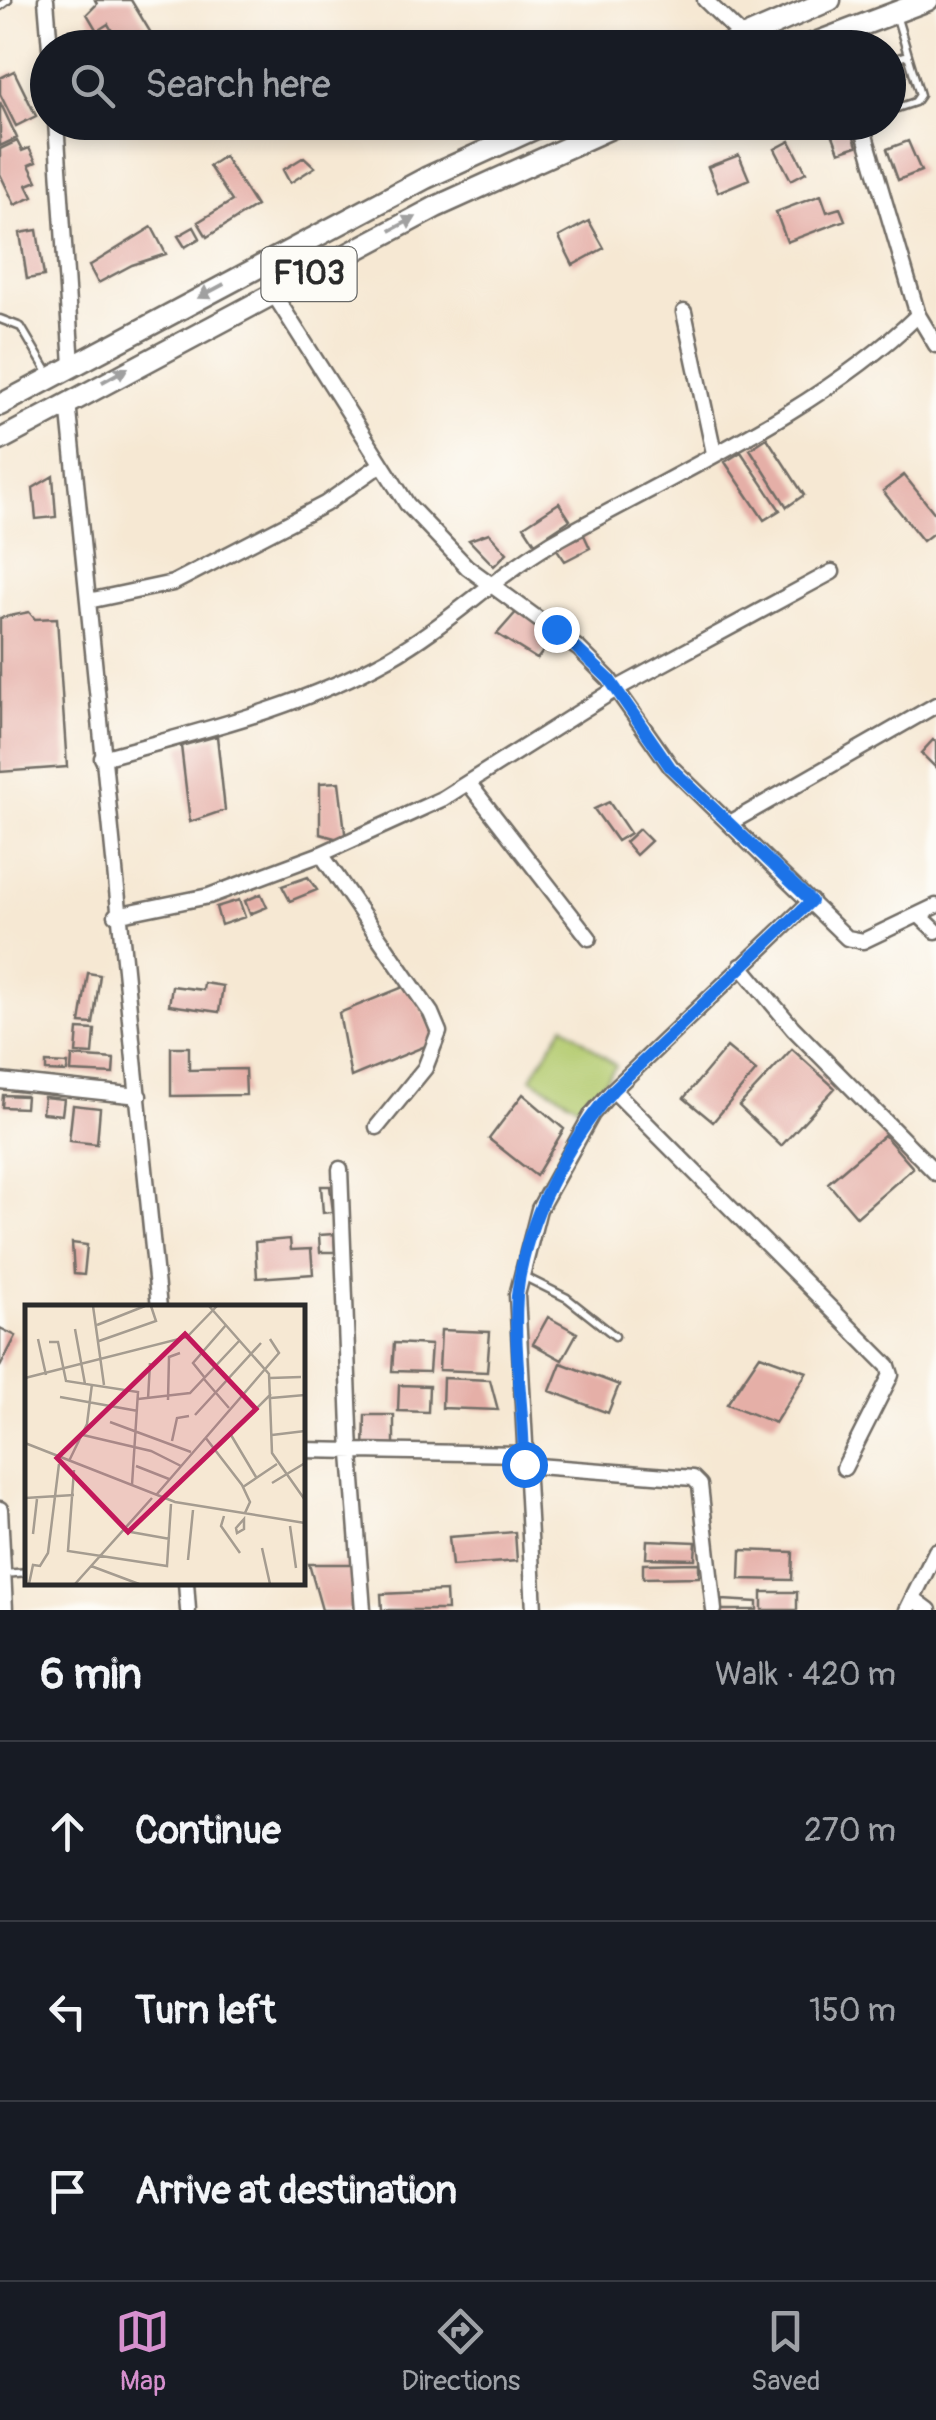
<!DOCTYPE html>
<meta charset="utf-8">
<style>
:root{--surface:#171b24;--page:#242831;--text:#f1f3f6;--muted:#9ea1a6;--line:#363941;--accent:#d690ce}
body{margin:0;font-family:Pangolin,sans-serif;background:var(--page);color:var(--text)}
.stop{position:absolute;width:30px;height:30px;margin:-22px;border:8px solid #1a73e8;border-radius:50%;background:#fff}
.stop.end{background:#1a73e8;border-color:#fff;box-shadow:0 2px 10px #0008}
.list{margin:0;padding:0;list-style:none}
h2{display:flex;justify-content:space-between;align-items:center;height:130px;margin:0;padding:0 40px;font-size:42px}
h2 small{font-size:32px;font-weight:400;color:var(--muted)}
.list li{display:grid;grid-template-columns:65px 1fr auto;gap:30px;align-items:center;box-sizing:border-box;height:180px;padding:0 40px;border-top:2px solid var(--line)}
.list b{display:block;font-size:38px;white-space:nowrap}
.list em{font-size:32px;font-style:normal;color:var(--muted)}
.icon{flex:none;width:55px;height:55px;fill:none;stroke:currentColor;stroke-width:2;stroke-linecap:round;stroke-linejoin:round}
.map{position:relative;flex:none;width:936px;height:1610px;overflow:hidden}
.search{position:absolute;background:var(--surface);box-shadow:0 5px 15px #0003;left:30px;right:30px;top:30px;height:110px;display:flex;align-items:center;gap:25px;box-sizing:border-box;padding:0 35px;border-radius:55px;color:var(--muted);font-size:38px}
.sheet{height:670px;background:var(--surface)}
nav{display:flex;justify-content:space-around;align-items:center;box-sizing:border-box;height:140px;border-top:2px solid var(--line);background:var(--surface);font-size:28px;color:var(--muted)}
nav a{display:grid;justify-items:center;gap:5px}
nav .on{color:var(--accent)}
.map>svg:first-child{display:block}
.green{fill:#b4cb70;stroke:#707b4e;stroke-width:2.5}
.building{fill:#e5afa7}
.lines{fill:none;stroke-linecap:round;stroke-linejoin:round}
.service-casing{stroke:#726d66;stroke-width:11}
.minor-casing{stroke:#726d66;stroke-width:19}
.primary-casing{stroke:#726d66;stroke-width:25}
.service{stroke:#fff;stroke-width:6}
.minor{stroke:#fff;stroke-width:14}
.primary{stroke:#fff;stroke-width:20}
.oneway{fill:#a0a0a0}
.route{stroke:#1a73e8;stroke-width:12}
.labels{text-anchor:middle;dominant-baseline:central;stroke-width:9;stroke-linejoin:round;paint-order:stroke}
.shield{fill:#fdfcf7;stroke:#6a6a68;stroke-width:2.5}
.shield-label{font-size:32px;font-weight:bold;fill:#2b2b2b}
.inset-road{fill:none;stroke:#a59c90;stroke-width:2.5}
.view{fill:#c2185b;fill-opacity:0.15;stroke:#c2185b;stroke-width:5}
.inset-edge{fill:none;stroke:#2b2b2b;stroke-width:5}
</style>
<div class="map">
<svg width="936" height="1610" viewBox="0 0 936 1610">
<rect width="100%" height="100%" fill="#fdfcf7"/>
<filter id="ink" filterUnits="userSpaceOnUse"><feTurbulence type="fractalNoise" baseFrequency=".01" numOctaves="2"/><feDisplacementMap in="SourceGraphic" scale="20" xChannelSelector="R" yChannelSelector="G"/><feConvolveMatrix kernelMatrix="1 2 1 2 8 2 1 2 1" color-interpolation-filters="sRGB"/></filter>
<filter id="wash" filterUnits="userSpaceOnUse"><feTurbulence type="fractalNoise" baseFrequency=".0048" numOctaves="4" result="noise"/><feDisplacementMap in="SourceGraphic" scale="40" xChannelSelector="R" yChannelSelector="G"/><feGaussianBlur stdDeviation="2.25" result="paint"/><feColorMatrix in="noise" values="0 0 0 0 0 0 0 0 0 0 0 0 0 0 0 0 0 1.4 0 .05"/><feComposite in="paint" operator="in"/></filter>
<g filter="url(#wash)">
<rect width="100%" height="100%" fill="#f6e8d3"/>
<path class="green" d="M 564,1025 L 616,1066 L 584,1109 L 531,1078 Z"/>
<g id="blocks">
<path class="building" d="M 95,0 L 131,0 L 160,48 L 122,48 L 108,24 L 97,31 L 87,14 L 97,4 Z
M 14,71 L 36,116 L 16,126 L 0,94 L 0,78 Z
M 0,102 L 17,138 L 0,146 Z
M 828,122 L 849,122 L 857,146 L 839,152 Z
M 17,141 L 22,151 L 29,148 L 36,162 L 29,165 L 37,181 L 27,185 L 33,197 L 15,205 L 0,174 L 0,149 Z
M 790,141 L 806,172 L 791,180 L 775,149 Z
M 908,141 L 921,171 L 898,180 L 887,149 Z
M 739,155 L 749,179 L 718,192 L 708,167 Z
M 224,156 L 256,206 L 207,237 L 198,222 L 232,201 L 209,166 Z
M 304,157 L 315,167 L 290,183 L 283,170 Z
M 821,195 L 827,212 L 840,208 L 845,220 L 787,242 L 776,212 Z
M 589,221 L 604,248 L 573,265 L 559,237 Z
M 152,227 L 166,254 L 132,265 L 98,283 L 89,266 Z
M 194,227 L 200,238 L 185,247 L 178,236 Z
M 37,230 L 44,276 L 27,279 L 20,233 Z
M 767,438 L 804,495 L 787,507 L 750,449 Z
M 741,452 L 780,510 L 764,520 L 725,462 Z
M 904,475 L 936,515 L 936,531 L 923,541 L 883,491 Z
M 53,476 L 56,517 L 36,519 L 33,488 Z
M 559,503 L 570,520 L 535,543 L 524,526 Z
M 489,533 L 507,553 L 494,566 L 469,540 Z
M 584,535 L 590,548 L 565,561 L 556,548 Z
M 519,609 L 555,637 L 537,659 L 497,634 Z
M 29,612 L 35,619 L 57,618 L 67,767 L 0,772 L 0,618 Z
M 217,736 L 225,810 L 190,822 L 181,746 Z
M 933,740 L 936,742 L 936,768 L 921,753 Z
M 339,782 L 346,841 L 320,834 L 320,783 Z
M 609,802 L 630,833 L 617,841 L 594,809 Z
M 639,829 L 651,841 L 636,855 L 625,842 Z
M 308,877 L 317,890 L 290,901 L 282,886 Z
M 261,894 L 267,907 L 250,914 L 245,901 Z
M 239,900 L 245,917 L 221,925 L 216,907 Z
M 88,973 L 100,975 L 93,1024 L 80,1023 Z
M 204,983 L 223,986 L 219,1012 L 169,1005 L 172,986 L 203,990 Z
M 408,985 L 440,1040 L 351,1077 L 339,1013 Z
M 78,1029 L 95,1030 L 93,1054 L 76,1053 Z
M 171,1047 L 189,1047 L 189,1070 L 245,1069 L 246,1095 L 171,1096 Z
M 727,1047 L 756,1071 L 713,1122 L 684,1098 Z
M 792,1049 L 835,1088 L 781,1146 L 739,1106 Z
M 72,1056 L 114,1059 L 113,1074 L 71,1072 Z
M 46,1063 L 68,1064 L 67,1072 L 46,1071 Z
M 523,1094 L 564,1129 L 536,1176 L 489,1139 Z
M 3,1095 L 26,1096 L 25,1108 L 2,1107 Z
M 44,1097 L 64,1099 L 62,1115 L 42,1113 Z
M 73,1105 L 100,1108 L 97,1144 L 69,1141 Z
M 884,1135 L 913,1168 L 857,1217 L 828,1183 Z
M 321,1186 L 330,1186 L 333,1212 L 323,1213 Z
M 334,1234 L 335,1252 L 320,1252 L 319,1235 Z
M 290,1239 L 291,1250 L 311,1249 L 313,1274 L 257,1278 L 255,1242 Z
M 72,1243 L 87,1245 L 84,1275 L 74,1274 Z
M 548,1317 L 577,1333 L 562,1360 L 533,1344 Z
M 0,1328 L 16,1336 L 0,1367 Z
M 441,1330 L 490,1332 L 487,1372 L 439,1370 Z
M 394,1343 L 431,1345 L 429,1372 L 392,1371 Z
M 760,1355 L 807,1372 L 775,1423 L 727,1404 Z
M 561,1363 L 619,1385 L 608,1413 L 550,1391 Z
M 443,1378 L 490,1380 L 498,1410 L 442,1408 Z
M 399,1385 L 429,1386 L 428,1412 L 398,1411 Z
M 365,1415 L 394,1415 L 394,1450 L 364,1450 Z
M 515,1532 L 517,1561 L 452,1566 L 449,1537 Z
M 647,1540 L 696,1542 L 695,1559 L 646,1558 Z
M 741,1550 L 793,1552 L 792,1580 L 740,1579 Z
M 699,1563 L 699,1577 L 643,1578 L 643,1564 Z
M 309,1564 L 354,1564 L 354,1610 L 322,1610 Z
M 446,1591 L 447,1610 L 382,1610 L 381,1594 Z
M 762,1592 L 797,1592 L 797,1610 L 762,1610 Z
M 722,1600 L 757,1602 L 757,1610 L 721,1610 Z"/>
</g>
</g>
<g filter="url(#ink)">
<use href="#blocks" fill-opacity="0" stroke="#726d66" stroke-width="2.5"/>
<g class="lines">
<defs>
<path id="service" d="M 0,6 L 8,0
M 859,32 L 866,48
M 888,61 L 908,55
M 888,103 L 897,108 L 915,102 L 920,95 L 897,18
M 0,319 L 21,327 L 50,376
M 523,1276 L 567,1298 L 615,1336
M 4,1574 L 28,1572"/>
<path id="minor" d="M 46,0 L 50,48
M 705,0 L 744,38
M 56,122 L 72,365
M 861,122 L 918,315 L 936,345
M 273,293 L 407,504 L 467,567 L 579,649 L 609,679 L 671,767 L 847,938 L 863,941 L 936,906
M 684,312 L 714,453
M 68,402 L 159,1308
M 88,601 L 173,583 L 325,504 L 380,465
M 102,758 C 200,731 300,708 389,658 C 451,623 501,570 564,536 C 681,471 822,408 918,315
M 470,785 L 589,938
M 730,823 L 936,705
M 321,854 L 431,1013 L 439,1032 L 425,1068 L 377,1127
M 116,915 L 209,896 L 321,854 L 442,799 L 616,689 L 832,572
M 920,916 L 936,931
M 741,966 L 793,1028 L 936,1173
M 0,1081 L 139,1096
M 613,1090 L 888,1366 L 891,1375 L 844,1468
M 340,1169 L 351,1454 L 363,1610
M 302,1450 L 525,1454
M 524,1465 L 693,1478 L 700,1485 L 714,1610
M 0,1509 L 5,1610
M 186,1582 L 188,1610
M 913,1598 L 929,1610
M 534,1610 L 517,1295 L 539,1209 L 592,1114 L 613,1090 L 811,901
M 907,1610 L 936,1551"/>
<path id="primary" d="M 720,48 L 830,0
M 802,48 L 928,0
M 0,405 L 426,178 L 549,122
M 0,440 L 436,207 L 624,122"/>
</defs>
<use href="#service" class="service-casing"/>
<use href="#minor" class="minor-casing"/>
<use href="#primary" class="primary-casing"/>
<use href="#service" class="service"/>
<use href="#minor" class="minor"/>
<use href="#primary" class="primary"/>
</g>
<defs><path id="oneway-solid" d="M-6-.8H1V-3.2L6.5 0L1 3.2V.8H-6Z" transform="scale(2.5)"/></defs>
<g class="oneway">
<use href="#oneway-solid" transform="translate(403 224) rotate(-28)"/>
<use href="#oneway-solid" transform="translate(211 291) rotate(152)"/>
<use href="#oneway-solid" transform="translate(115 375) rotate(-29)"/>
</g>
</g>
<g class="lines" filter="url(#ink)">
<path class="route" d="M 524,1464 C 524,1409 513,1351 517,1296 C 524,1223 566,1144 613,1090 L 811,901 L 670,767 L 609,679 L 556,629"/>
</g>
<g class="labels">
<rect class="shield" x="261.5" y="247" width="95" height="54" rx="8"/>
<g class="shield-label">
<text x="309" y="274">F103</text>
</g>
</g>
<g transform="translate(25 1305)">
<rect width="280" height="280" fill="#f6e8d3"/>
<path class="inset-road" d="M 68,1 L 79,80M 184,1 L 244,69 L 247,148 L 280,195M 72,20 L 120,1M 50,24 L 60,79M 13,34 L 21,70M 74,36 L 131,16 L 126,1M 24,37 L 33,37 L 41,76 L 113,87 L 107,180M 0,73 L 162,32 L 192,1M 180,73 L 168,58 L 201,20M 245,73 L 276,72M 179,74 L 204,103M 35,92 L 113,106M 246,93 L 280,90M 113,94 L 165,88 L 215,35M 123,94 L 125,58M 143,95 L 144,52 L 155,48M 170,110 L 236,38M 221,114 L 246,89M 85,117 L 166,147M 58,130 L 126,146 L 156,161M 206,130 L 231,172M 247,130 L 280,126M 180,132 L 217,180 L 225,197 L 220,208M 147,136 L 152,113 L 164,111M 0,138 L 150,197 L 280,218M 44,156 L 62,119 L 67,79M 111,161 L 144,174M 49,165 L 43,246 L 142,261 L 146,199M 247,178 L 280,158M 218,182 L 252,159M 132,189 L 254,48 L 245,34M 0,193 L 49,190M 199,211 L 196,221 L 215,248M 219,214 L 219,224 L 212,228 L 211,223 ZM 265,221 L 271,263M 100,226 L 145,234M 8,229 L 12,194M 237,243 L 245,279M 163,255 L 168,205M 66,261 L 114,279M 4,279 L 8,260 L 15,261 L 23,248 L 34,159M 50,279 L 127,193"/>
<path class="view" d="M 160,29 L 231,104 L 103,227 L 32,153 Z"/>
<rect width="280" height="280" class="inset-edge"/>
</g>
</svg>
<div class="stop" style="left:524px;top:1464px"></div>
<div class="stop end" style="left:556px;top:629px"></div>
<div class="search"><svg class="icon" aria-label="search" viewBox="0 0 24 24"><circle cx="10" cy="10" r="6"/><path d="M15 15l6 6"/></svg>Search here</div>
</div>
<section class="sheet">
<h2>6 min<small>Walk · 420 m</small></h2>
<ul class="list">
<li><svg class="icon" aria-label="ahead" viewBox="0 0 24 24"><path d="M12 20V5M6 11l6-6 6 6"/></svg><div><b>Continue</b></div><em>270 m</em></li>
<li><svg class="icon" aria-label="left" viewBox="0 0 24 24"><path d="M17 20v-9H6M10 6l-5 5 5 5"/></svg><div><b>Turn left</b></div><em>150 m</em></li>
<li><svg class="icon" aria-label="arrive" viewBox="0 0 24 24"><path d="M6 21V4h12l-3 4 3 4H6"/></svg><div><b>Arrive at destination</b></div></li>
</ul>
</section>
<nav>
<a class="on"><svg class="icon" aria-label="map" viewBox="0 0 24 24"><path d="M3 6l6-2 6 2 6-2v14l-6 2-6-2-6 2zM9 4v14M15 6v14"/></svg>Map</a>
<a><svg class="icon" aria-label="directions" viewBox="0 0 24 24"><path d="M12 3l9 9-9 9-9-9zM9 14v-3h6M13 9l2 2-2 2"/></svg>Directions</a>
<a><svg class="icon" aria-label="saved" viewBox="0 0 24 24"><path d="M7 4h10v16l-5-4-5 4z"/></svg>Saved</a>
</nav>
